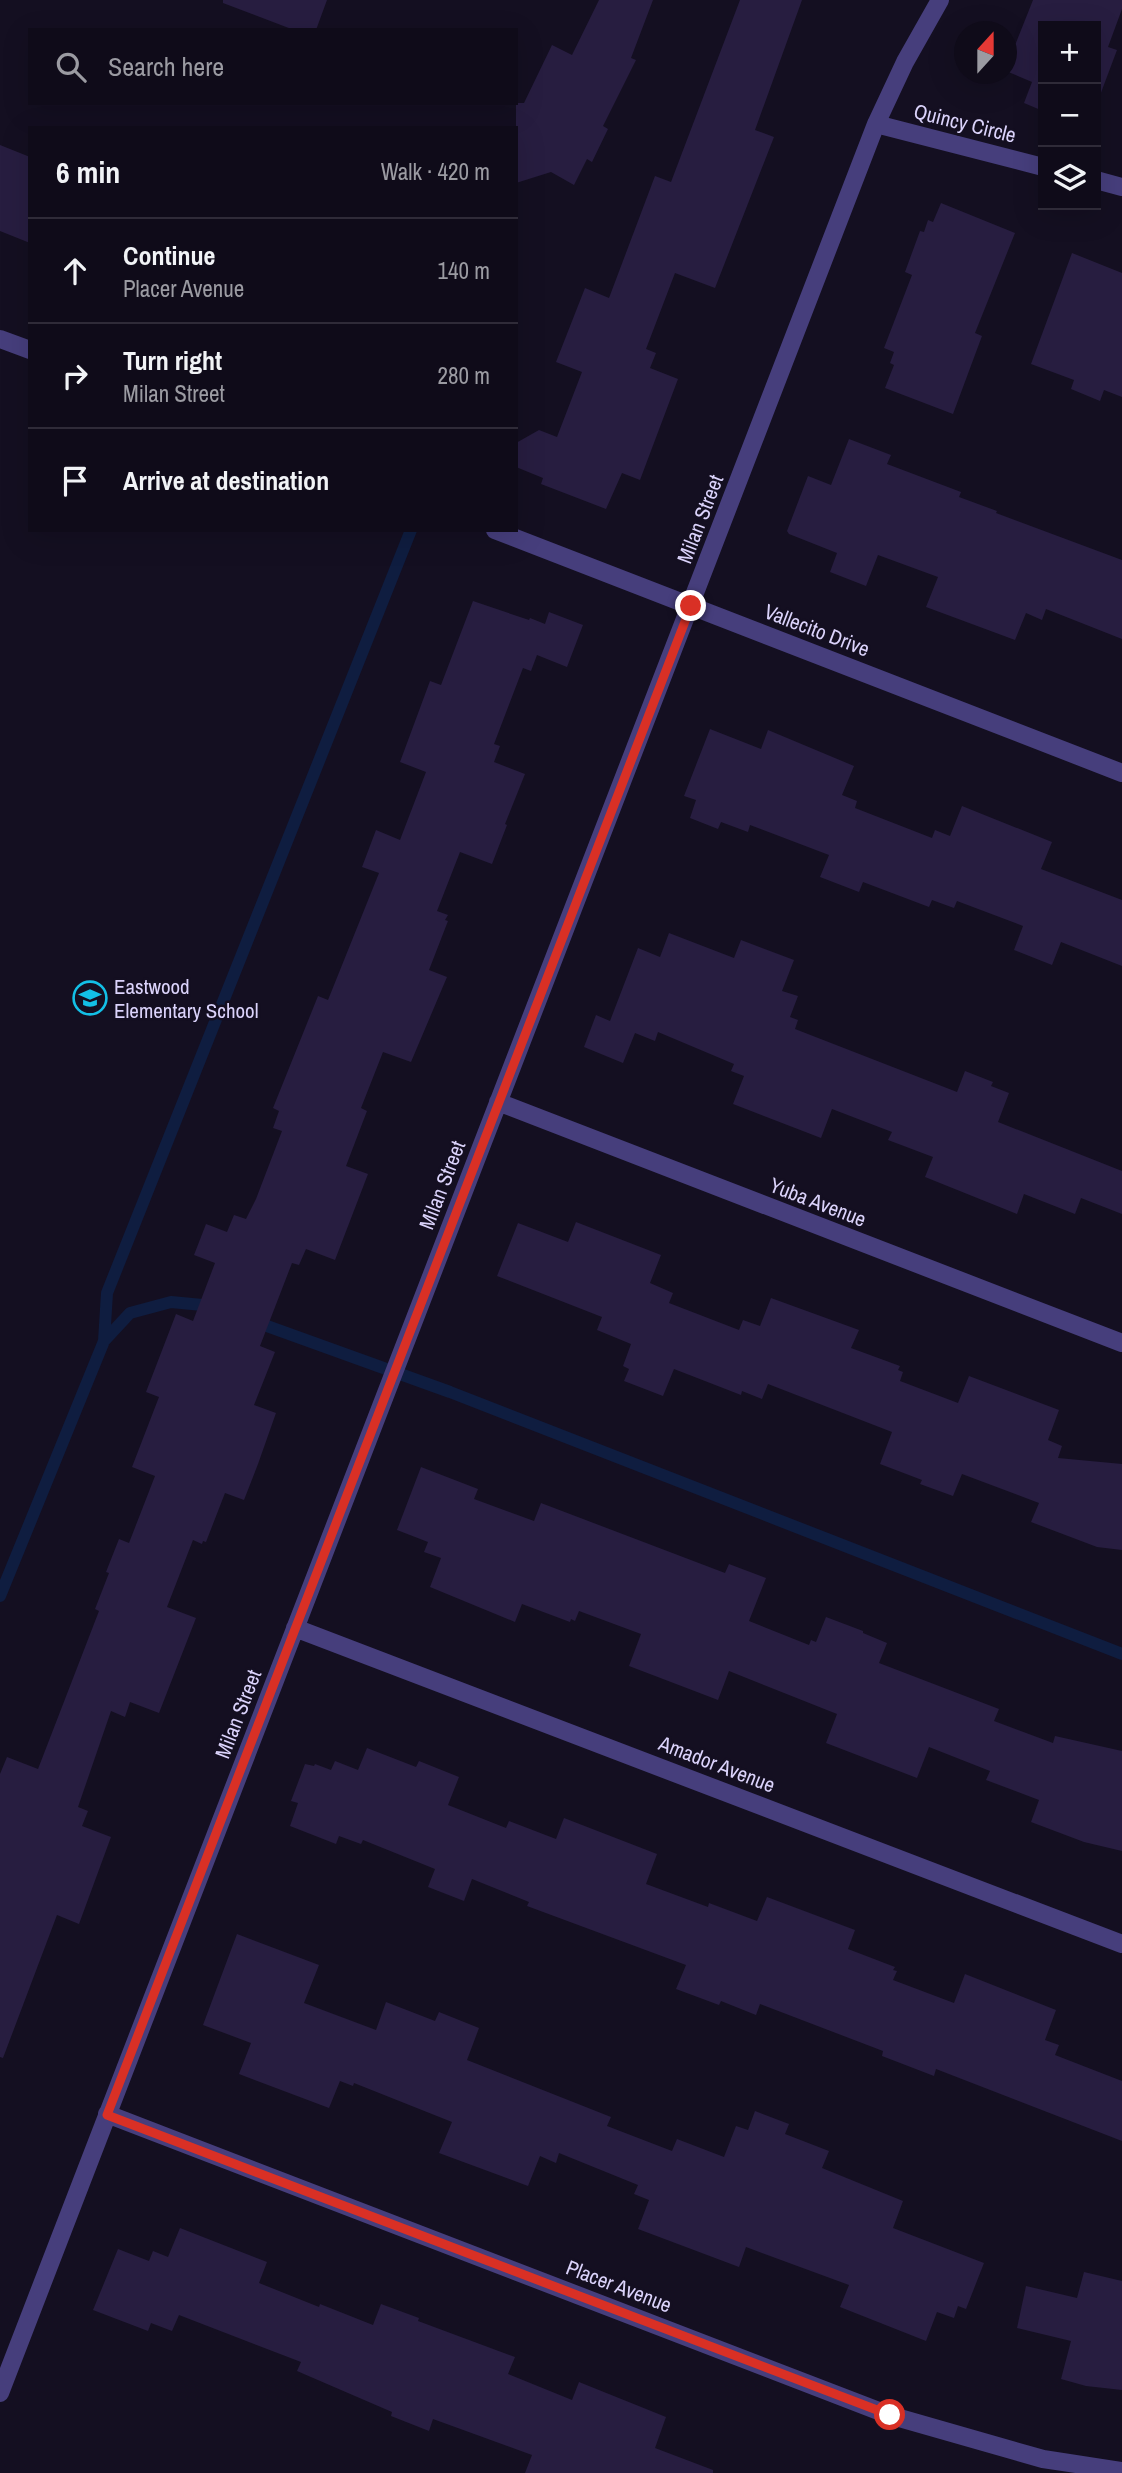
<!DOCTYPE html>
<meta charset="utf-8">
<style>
:root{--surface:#0f0b19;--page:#181422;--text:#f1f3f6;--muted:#9b9ba2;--line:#2f2b38}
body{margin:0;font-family:"Archivo Narrow",sans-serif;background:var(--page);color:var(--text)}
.controls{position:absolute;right:21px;top:21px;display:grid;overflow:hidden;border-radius:0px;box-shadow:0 7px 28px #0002}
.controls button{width:63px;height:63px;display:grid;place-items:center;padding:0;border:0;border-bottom:2px solid var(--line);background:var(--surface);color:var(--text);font:35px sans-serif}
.compass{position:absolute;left:954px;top:21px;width:63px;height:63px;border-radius:50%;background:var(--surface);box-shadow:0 7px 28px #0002;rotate:21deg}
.stop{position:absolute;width:21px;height:21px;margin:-16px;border:5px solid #d93025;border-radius:50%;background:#fff}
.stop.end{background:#d93025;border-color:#fff;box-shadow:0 2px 7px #0008}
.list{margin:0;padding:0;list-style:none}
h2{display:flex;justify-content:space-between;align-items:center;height:91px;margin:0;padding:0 28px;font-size:30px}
h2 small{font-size:23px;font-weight:400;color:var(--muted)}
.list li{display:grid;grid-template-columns:46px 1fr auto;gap:21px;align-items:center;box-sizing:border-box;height:105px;padding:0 28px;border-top:2px solid var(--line)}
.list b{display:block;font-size:26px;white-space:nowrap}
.list p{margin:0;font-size:23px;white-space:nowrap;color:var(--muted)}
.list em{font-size:23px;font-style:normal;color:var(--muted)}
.icon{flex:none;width:38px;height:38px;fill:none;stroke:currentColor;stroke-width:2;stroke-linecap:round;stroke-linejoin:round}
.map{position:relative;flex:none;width:1122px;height:2473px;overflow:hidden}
.search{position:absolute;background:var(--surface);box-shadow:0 7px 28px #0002;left:28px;top:28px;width:490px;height:77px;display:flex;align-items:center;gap:18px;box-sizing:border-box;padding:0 24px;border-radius:0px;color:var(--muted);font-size:26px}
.panel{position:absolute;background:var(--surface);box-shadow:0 7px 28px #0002;left:28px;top:126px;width:490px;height:406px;border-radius:0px}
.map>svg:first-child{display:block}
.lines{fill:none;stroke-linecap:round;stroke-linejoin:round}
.stream{stroke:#0f1d40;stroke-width:12}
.building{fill:#271d40}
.minor{stroke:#463e7c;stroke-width:18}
.route{stroke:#d93025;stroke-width:9}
.labels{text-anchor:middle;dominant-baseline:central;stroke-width:5;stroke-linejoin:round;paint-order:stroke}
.street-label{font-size:21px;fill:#dbd3fb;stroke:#140f21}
.poi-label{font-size:21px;fill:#dbd3fb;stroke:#140f21;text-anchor:start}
</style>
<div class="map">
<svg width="1122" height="2473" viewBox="0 0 1122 2473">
<rect width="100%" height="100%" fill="#140f21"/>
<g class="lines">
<path class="stream" d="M 253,1321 L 450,1392 L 1122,1654
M 104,1341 L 107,1293 L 411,530
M 0,1596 L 104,1341 L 130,1313 L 171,1302 L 213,1306"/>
</g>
<path class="building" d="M 223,0 L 327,0 L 316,30 L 294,30 L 223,3 Z
M 599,0 L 653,0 L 631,58 L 636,60 L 603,126 L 608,129 L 592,162 L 587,159 L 574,185 L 551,172 L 516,183 L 516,103 L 524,103 L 552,45 L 572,55 Z
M 740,0 L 802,0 L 755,130 L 774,137 L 715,288 L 675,273 L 646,349 L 656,353 L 650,368 L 678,379 L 640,480 L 622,473 L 606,509 L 541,484 L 543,478 L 516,467 L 516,443 L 539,430 L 557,437 L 582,372 L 556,362 L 585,288 L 609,298 L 655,176 L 671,182 Z
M 1033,0 L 1122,0 L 1122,9 L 1108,47 L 1117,50 L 1096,106 L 1096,26 L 1043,26 L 1043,111 L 1024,103 L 1032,82 L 1006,71 L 1006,68 Z
M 0,145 L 30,157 L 30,243 L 0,231 Z
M 941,203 L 1015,233 L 975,333 L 982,336 L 953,414 L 885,388 L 894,365 L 890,363 L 894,352 L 884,348 L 912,275 L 905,272 L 920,231 L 924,232 L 928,220 L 933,222 Z
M 1072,253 L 1122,273 L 1122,397 L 1104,390 L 1100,401 L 1071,389 L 1074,380 L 1031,364 Z
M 849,439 L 891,455 L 887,464 L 961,492 L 959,497 L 997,511 L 996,513 L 1122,560 L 1122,639 L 1046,609 L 1042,620 L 1026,613 L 1015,640 L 926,607 L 938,577 L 878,555 L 866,586 L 830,572 L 837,553 L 789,534 L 787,531 L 808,476 L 831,485 Z
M 473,601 L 529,620 L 530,618 L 545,624 L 549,612 L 583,625 L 567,667 L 537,655 L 531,671 L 523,668 L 494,744 L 500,746 L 494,762 L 525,774 L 505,824 L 507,825 L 492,864 L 460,852 L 437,911 L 448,915 L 445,920 L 448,921 L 429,970 L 447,977 L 411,1062 L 383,1052 L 361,1108 L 367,1111 L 346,1166 L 368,1174 L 335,1260 L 306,1249 L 299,1265 L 292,1263 L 260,1346 L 275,1352 L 254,1405 L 276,1413 L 258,1464 L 244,1500 L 225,1493 L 206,1542 L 203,1541 L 202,1544 L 193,1540 L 167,1607 L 196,1618 L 159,1713 L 130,1702 L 125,1717 L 111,1711 L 78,1807 L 88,1811 L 82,1826 L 111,1837 L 79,1924 L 57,1915 L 3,2058 L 0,2057 L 0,1774 L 7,1757 L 38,1769 L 99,1611 L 95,1609 L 109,1573 L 106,1572 L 119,1539 L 129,1543 L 155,1476 L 132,1467 L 159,1397 L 146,1392 L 176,1314 L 193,1321 L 215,1263 L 194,1255 L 206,1224 L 227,1232 L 234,1215 L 246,1219 L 256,1199 L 282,1131 L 273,1128 L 279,1111 L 273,1108 L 318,996 L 328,1000 L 379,873 L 362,867 L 376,830 L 400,840 L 426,772 L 400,762 L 430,681 L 441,685 Z
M 710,729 L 761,749 L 768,730 L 854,766 L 842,795 L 857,801 L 855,808 L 932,838 L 935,830 L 950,836 L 962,806 L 1052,842 L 1041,869 L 1122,900 L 1122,966 L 1061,942 L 1052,965 L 1014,950 L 1023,926 L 957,901 L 954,908 L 932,900 L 929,907 L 863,882 L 859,892 L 820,877 L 829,855 L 750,825 L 748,832 L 721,822 L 718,829 L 690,818 L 696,800 L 684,796 Z
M 669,933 L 734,958 L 741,940 L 794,960 L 782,991 L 798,996 L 790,1017 L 798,1020 L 795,1029 L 957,1092 L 965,1071 L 993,1082 L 991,1086 L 1009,1093 L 998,1122 L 1122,1171 L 1122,1214 L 1081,1198 L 1075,1214 L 1024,1194 L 1017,1214 L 925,1177 L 933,1157 L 888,1140 L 892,1132 L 832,1109 L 821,1138 L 733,1104 L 744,1076 L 731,1071 L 734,1064 L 658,1032 L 655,1041 L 635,1033 L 623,1063 L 584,1047 L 596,1015 L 610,1021 L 638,948 L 660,957 Z
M 576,1222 L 661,1255 L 650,1283 L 673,1293 L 669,1303 L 739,1330 L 743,1320 L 760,1326 L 771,1298 L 859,1330 L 851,1348 L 900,1366 L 898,1370 L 903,1372 L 900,1381 L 958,1403 L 969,1376 L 1059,1410 L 1048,1440 L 1062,1446 L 1058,1458 L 1122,1464 L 1122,1550 L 1097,1547 L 1031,1522 L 1039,1503 L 962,1474 L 953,1496 L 920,1484 L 922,1480 L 880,1464 L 892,1432 L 768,1384 L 762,1399 L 742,1391 L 741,1395 L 674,1369 L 663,1396 L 624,1381 L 629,1369 L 623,1366 L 631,1344 L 597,1330 L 602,1317 L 497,1276 L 518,1223 L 568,1242 Z
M 421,1467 L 478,1489 L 474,1499 L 534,1521 L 541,1503 L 725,1573 L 729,1564 L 766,1578 L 749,1621 L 809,1645 L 811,1640 L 816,1642 L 826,1617 L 863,1631 L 863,1633 L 887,1643 L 879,1663 L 999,1709 L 994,1721 L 1053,1743 L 1055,1736 L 1122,1751 L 1122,1851 L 1084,1842 L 1031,1822 L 1039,1800 L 986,1780 L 990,1771 L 929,1747 L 917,1778 L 826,1743 L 837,1714 L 729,1671 L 718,1700 L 629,1666 L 641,1634 L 579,1611 L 575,1621 L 571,1619 L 570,1622 L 522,1604 L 515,1622 L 430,1587 L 441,1558 L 424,1552 L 428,1542 L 397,1530 Z
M 367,1748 L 416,1767 L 419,1761 L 459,1777 L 448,1805 L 506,1828 L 509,1821 L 556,1839 L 564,1818 L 657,1854 L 646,1884 L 708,1907 L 709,1903 L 757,1921 L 767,1897 L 855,1930 L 848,1949 L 895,1967 L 893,1970 L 897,1971 L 893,1980 L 954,2003 L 965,1974 L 1056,2010 L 1045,2040 L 1059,2045 L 1055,2055 L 1122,2081 L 1122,2141 L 936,2069 L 934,2076 L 882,2056 L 883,2051 L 760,2004 L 756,2015 L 721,2001 L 719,2005 L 676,1989 L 686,1965 L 527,1906 L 529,1902 L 472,1879 L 464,1901 L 428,1887 L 435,1869 L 363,1840 L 361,1844 L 339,1836 L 336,1844 L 290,1826 L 298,1803 L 291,1801 L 305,1764 L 314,1766 L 315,1764 L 331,1770 L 335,1761 L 358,1770 Z
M 237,1934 L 319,1965 L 304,2003 L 376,2030 L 386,2002 L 435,2021 L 439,2012 L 479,2028 L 467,2060 L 611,2117 L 607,2126 L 672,2151 L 677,2139 L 724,2157 L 736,2126 L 748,2130 L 755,2111 L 789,2124 L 785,2134 L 829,2151 L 822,2168 L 903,2201 L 893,2228 L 984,2263 L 966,2309 L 958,2306 L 954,2318 L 937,2312 L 926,2341 L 840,2307 L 849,2285 L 746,2247 L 739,2267 L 638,2229 L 649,2200 L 634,2194 L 638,2185 L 559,2153 L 556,2163 L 540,2156 L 528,2186 L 439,2153 L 452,2122 L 354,2083 L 353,2086 L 340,2081 L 329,2108 L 239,2074 L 251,2043 L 203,2025 Z
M 180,2228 L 267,2262 L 259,2283 L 319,2307 L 320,2304 L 373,2325 L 381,2304 L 419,2318 L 418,2321 L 515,2357 L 508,2374 L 572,2400 L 579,2382 L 666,2417 L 655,2448 L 713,2470 L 713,2473 L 525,2473 L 532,2455 L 433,2419 L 429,2431 L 391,2416 L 392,2412 L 297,2371 L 301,2362 L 179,2315 L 172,2331 L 151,2323 L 148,2331 L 93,2310 L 118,2249 L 149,2261 L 153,2251 L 168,2257 Z
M 1084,2272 L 1122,2281 L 1122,2390 L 1086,2386 L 1061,2379 L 1071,2341 L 1017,2328 L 1026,2286 L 1077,2298 Z"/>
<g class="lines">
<path class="minor" d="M 876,124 L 1043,167
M 1096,180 L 1122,187
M 0,339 L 30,350
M 495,530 L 1122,773
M 498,1102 L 1122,1343
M 295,1628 L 1122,1944
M 107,2114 L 889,2415 L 1043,2459 L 1122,2471
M 0,2393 L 876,124 L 905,62 L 940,0"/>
</g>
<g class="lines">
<path class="route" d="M 691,606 L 107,2115 L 890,2415"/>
</g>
<defs>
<symbol id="school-ring" viewBox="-11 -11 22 22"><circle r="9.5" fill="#140f21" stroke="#13c0e7" stroke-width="1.5"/><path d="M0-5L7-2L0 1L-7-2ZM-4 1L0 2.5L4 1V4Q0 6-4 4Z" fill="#13c0e7"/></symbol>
</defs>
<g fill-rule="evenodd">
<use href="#school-ring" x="71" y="979" width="38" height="38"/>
</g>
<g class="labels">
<g class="street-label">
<text transform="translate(965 123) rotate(14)">Quincy Circle</text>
<text transform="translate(700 519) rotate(-69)">Milan Street</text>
<text transform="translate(817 630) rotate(21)">Vallecito Drive</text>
<text transform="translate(442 1185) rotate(-69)">Milan Street</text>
<text transform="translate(818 1202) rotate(21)">Yuba Avenue</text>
<text transform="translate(238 1714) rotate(-69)">Milan Street</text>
<text transform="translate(717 1764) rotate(21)">Amador Avenue</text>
<text transform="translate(619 2286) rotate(21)">Placer Avenue</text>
</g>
<g class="poi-label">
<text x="114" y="986">Eastwood<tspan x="114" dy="24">Elementary School</tspan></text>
</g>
</g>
</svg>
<div class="controls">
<button>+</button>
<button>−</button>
<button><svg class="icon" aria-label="layers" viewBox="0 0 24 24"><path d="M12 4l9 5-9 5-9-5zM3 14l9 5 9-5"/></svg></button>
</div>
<svg class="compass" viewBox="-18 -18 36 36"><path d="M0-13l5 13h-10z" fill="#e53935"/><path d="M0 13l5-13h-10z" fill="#9b9ba2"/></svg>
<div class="stop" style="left:890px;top:2415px"></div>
<div class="stop end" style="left:691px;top:606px"></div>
<div class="search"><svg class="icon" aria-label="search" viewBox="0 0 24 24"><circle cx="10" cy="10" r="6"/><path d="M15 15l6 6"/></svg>Search here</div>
<section class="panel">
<h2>6 min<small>Walk · 420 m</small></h2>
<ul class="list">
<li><svg class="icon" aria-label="ahead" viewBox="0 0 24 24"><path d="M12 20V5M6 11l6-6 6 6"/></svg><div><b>Continue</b><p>Placer Avenue</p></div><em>140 m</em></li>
<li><svg class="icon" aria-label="right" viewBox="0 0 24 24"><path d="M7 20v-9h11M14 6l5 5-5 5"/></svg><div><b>Turn right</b><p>Milan Street</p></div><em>280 m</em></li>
<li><svg class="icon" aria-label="arrive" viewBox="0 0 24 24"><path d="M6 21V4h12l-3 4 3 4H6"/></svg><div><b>Arrive at destination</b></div></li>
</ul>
</section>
</div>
